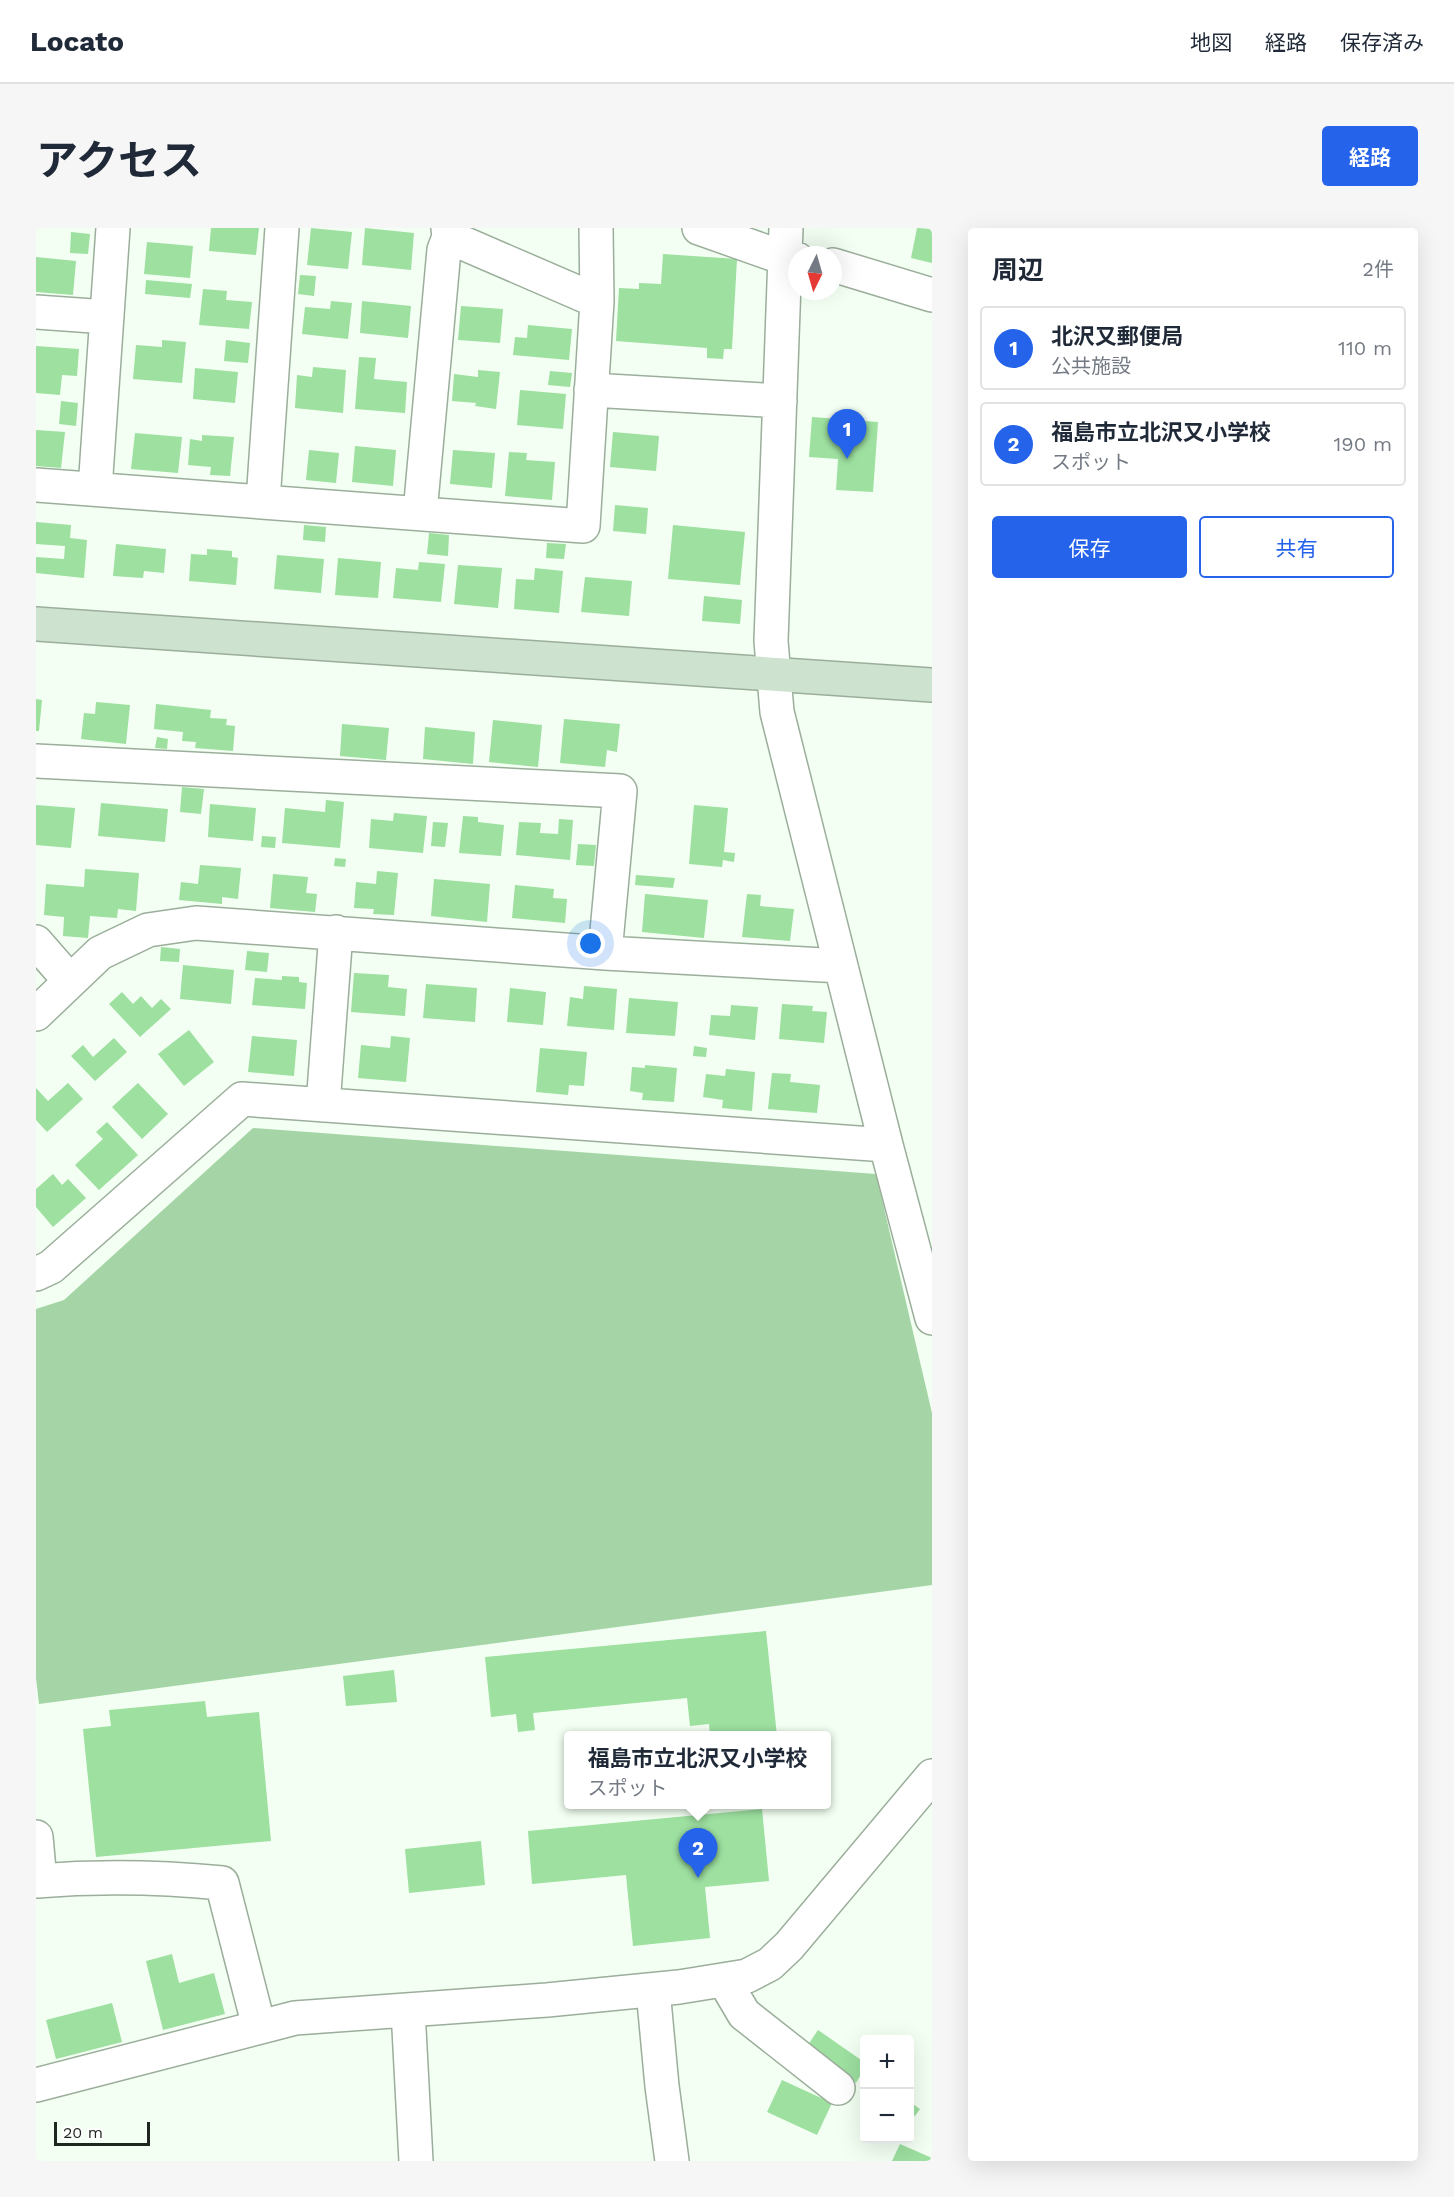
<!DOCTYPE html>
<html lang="ja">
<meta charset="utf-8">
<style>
:root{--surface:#fff;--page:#f6f6f7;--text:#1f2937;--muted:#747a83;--line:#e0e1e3;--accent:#2563eb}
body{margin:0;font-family:"Work Sans","Noto Sans JP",sans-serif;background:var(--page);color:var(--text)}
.controls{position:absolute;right:18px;bottom:18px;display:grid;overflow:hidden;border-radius:6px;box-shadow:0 6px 24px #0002}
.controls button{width:54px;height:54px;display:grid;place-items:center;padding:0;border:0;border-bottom:2px solid var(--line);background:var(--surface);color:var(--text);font:30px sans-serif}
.compass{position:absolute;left:752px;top:18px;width:54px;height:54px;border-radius:50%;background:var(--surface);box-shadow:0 6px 24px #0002;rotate:185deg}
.scale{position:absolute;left:18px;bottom:15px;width:96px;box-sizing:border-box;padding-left:6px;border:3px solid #1f261f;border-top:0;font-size:16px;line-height:21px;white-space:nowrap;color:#1f261f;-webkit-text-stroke:4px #fff;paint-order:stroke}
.you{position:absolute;left:555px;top:716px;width:21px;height:21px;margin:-15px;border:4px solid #fff;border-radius:50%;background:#1a73e8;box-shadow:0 0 0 9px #1a73e833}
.badge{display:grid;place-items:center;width:39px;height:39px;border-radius:50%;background:var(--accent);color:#fff;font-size:20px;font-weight:700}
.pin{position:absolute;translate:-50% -50px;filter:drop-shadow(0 2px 3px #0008)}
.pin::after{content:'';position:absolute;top:32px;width:21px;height:18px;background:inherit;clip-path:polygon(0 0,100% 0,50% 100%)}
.popup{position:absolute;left:528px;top:1503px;width:267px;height:78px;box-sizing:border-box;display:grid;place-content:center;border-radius:6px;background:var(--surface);filter:drop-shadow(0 2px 4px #0005);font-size:20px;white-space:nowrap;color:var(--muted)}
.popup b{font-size:22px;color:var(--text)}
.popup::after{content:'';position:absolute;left:50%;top:100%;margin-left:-12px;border:12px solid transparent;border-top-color:var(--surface)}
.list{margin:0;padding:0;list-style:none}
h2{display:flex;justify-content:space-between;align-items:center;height:78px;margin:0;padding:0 24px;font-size:26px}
h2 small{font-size:20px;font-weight:400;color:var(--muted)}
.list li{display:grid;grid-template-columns:39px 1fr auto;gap:18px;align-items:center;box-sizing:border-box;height:84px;margin:0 12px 12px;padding:0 12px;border:2px solid var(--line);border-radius:6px}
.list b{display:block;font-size:22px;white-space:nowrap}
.list p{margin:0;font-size:20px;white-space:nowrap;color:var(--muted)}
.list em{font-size:20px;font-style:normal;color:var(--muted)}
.actions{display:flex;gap:12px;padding:18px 24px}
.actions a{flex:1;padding:14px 0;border:2px solid var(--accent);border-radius:6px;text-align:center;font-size:21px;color:var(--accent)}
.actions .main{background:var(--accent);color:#fff}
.map{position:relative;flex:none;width:896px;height:1933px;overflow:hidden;border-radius:6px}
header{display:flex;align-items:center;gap:36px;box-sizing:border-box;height:84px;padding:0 30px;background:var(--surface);border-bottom:2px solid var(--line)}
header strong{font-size:28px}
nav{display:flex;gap:33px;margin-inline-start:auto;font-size:21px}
.intro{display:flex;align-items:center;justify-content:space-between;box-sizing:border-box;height:144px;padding:0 36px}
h1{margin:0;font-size:42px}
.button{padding:15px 27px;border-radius:6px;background:var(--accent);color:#fff;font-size:21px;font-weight:700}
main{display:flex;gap:36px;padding:0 36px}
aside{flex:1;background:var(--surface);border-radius:6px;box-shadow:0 6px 24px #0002}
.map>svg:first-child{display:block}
.garden{fill:#a5d5a6}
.building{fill:#9de0a0}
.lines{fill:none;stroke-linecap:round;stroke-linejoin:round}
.street-casing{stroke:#9bae9b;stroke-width:36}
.secondary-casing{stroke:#9bae9b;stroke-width:36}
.street{stroke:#fff;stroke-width:33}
.secondary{stroke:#cee2d0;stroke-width:33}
</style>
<header>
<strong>Locato</strong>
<nav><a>地図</a><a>経路</a><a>保存済み</a></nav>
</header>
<div class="intro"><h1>アクセス</h1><a class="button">経路</a></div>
<main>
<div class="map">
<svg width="896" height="1933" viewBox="0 0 896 1933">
<rect width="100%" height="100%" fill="#f2fff2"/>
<path class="garden" d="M 217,900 L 840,946 L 896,1185 L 896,1357 L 3,1476 L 0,1450 L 0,1081 L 28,1072 Z"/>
<path class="building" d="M 175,0 L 223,0 L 220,27 L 173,23 Z
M 275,0 L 316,4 L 312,41 L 271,37 Z
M 329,0 L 378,5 L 375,42 L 326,37 Z
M 881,0 L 896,1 L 896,35 L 875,30 Z
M 35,4 L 54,6 L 52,26 L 34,25 Z
M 111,14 L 157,18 L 154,50 L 108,46 Z
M 627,26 L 701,31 L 696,121 L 688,121 L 687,131 L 671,130 L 671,120 L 580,113 L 583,60 L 603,61 L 603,55 L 625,56 Z
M 0,29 L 40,33 L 37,67 L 0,64 Z
M 264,47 L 280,48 L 278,68 L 262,66 Z
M 110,52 L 156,56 L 154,70 L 109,66 Z
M 167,61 L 191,63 L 190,72 L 216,74 L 213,101 L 163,97 Z
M 295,73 L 316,75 L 312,111 L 266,106 L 269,79 L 294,81 Z
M 326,73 L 375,78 L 372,110 L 324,105 Z
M 425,78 L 467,81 L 464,115 L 422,112 Z
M 492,97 L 536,101 L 533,132 L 477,127 L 479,109 L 491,110 Z
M 126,112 L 150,114 L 146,155 L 97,151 L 100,117 L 126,119 Z
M 190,112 L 214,115 L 212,135 L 188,133 Z
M 0,118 L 43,121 L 41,148 L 26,147 L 24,167 L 0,165 Z
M 323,129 L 340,130 L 338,151 L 371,154 L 369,185 L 319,181 Z
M 277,139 L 310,142 L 307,185 L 259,180 L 261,147 L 276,149 Z
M 159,140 L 202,144 L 199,175 L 157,171 Z
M 442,142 L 464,144 L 460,181 L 439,178 L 440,175 L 416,173 L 418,146 L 442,149 Z
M 514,143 L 536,145 L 534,159 L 512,157 Z
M 484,162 L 530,166 L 527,201 L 481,197 Z
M 25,173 L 42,175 L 40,198 L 23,196 Z
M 776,189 L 842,194 L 837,264 L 800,262 L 802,231 L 773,229 Z
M 0,202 L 29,204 L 25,240 L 0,238 Z
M 577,204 L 623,208 L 620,243 L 574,239 Z
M 99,205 L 146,209 L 142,245 L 95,241 Z
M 166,207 L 198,209 L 194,248 L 174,247 L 175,239 L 152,237 L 154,211 L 166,213 Z
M 319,218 L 360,222 L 357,258 L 316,254 Z
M 273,222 L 303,225 L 300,255 L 270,252 Z
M 417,222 L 459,225 L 456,260 L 414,256 Z
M 473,224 L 491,225 L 490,232 L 519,234 L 516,272 L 469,268 Z
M 579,277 L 612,280 L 610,306 L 577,303 Z
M 0,294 L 35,297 L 34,310 L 51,312 L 48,350 L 0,345 L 0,329 L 28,331 L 29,318 L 0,316 Z
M 268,297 L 290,299 L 289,314 L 267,312 Z
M 637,297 L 709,304 L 704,357 L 632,351 Z
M 393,305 L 413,307 L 412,328 L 391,326 Z
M 511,315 L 530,316 L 528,331 L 510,330 Z
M 80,316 L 130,321 L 128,345 L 108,343 L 107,350 L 77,348 Z
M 171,321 L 196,323 L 196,329 L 202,330 L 200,357 L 153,353 L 155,326 L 171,327 Z
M 241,327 L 288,331 L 285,365 L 238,361 Z
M 302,330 L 345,334 L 342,370 L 299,367 Z
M 383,334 L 409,336 L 405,374 L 357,370 L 360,340 L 382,342 Z
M 422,337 L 466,340 L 462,380 L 418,376 Z
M 499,340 L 527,343 L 523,385 L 478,381 L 480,351 L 498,352 Z
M 549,349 L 596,353 L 593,388 L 545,384 Z
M 668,368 L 706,372 L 704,396 L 666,393 Z
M 0,471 L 6,472 L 3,503 L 0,503 Z
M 60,474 L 94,477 L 90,516 L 45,511 L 48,485 L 59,486 Z
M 120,476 L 175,482 L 174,490 L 191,491 L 190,497 L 199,498 L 197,523 L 159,520 L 160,514 L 146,513 L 147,504 L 118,501 Z
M 528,491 L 584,496 L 581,524 L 571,522 L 569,539 L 524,535 Z
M 457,492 L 506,497 L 502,539 L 453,534 Z
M 306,496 L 353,500 L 350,532 L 304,528 Z
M 389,499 L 439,504 L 437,536 L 387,531 Z
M 121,509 L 132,511 L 131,521 L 119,520 Z
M 146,559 L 168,561 L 165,586 L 144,584 Z
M 290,572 L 308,574 L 304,620 L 246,615 L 249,580 L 289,584 Z
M 65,575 L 132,581 L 129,614 L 62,608 Z
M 174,576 L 220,580 L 217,613 L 172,609 Z
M 0,577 L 39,580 L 35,620 L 0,617 Z
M 658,577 L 692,580 L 688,624 L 699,625 L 698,634 L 687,632 L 686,639 L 653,636 Z
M 358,585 L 391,588 L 387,625 L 333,620 L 335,591 L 357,593 Z
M 427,588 L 442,589 L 442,594 L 468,597 L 465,628 L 423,625 Z
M 523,591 L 537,592 L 534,632 L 480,627 L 483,594 L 505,595 L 504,605 L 522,606 Z
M 397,594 L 412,595 L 409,619 L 395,618 Z
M 226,608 L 240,609 L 239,620 L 225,619 Z
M 542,616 L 560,617 L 558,638 L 540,637 Z
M 299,630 L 310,631 L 309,639 L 298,638 Z
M 164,637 L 205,640 L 202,671 L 186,669 L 186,676 L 143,672 L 145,654 L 162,656 Z
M 49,641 L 103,645 L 100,683 L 82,681 L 81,690 L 54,688 L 52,710 L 27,708 L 28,689 L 8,687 L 10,656 L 48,659 Z
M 341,643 L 362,645 L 358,687 L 337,686 L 338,681 L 318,680 L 320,654 L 340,656 Z
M 237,646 L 272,649 L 270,665 L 281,666 L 279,684 L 234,680 Z
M 600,647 L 639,650 L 637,660 L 599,657 Z
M 398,651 L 454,656 L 451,694 L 395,688 Z
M 479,657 L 518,661 L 517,670 L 531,671 L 529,695 L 476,690 Z
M 609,666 L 672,672 L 668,710 L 606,704 Z
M 711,666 L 725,667 L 724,678 L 758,681 L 754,713 L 706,709 Z
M 125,719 L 144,721 L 143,734 L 124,733 Z
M 211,723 L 233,725 L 231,744 L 209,742 Z
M 147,737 L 198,742 L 195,776 L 144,771 Z
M 318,745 L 353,747 L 352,759 L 371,761 L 369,788 L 315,784 Z
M 246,748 L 263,749 L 263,754 L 271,755 L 269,781 L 216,777 L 219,750 L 246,752 Z
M 390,756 L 441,760 L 439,794 L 387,790 Z
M 548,758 L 581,761 L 578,802 L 531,798 L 534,769 L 547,771 Z
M 474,760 L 510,764 L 507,797 L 471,794 Z
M 86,764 L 97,776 L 105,768 L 116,780 L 125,771 L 135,781 L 104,809 L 73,776 Z
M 593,770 L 642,774 L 639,808 L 590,805 Z
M 746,776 L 777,778 L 776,783 L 791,784 L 788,815 L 743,811 Z
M 695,777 L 722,779 L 719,812 L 673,807 L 675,787 L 694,788 Z
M 153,802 L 178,834 L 148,858 L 122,826 Z
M 216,808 L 261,812 L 258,848 L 212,844 Z
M 355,808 L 374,810 L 370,854 L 322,850 L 325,817 L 354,820 Z
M 78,810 L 91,824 L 59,853 L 35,828 L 47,817 L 57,829 Z
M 658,818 L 671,820 L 670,829 L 657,828 Z
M 504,820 L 551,824 L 548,858 L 533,857 L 532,867 L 500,864 Z
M 609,837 L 641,840 L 638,874 L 606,872 L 607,865 L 594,863 L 596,839 L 609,840 Z
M 690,841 L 719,844 L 716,883 L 686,880 L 687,872 L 667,869 L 670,846 L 689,848 Z
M 736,845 L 755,846 L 754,854 L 784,857 L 781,885 L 732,881 Z
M 32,855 L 47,871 L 11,904 L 0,892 L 0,860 L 12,873 Z
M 102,855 L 132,886 L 106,911 L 76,879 Z
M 71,894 L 102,927 L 63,962 L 39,937 L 67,911 L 60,904 Z
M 17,946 L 26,957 L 32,951 L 50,970 L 17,999 L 0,979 L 0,961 Z
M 730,1403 L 741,1508 L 674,1508 L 673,1496 L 654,1498 L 651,1470 L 497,1485 L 499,1502 L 482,1504 L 480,1486 L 455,1489 L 449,1429 Z
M 358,1442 L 361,1474 L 310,1478 L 307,1448 Z
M 169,1473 L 171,1489 L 223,1484 L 235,1613 L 60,1629 L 47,1501 L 75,1498 L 73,1482 Z
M 726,1581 L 733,1653 L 669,1659 L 674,1710 L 597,1718 L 590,1647 L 496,1656 L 492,1603 Z
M 445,1613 L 449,1657 L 373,1665 L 369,1621 Z
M 136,1726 L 143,1755 L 178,1745 L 189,1786 L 127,1802 L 110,1733 Z
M 76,1775 L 86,1814 L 20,1831 L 10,1792 Z
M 782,1802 L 828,1834 L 828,1841 L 820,1855 L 770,1820 Z
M 746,1852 L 796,1875 L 781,1907 L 731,1884 Z
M 874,1874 L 884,1881 L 879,1888 L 874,1885 Z
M 864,1916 L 896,1930 L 896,1933 L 856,1933 Z"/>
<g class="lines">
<defs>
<path id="street" d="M 412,0 L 413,9 L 561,73
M 663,0 L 748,30 L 761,31
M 750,0 L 735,413 L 741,484 L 850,917 L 896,1090
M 797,37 L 896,67
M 0,84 L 71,89
M 555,162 L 744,173
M 0,257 L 547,298 L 561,73 L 560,0
M 59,261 L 77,0
M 227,273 L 246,0
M 384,285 L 408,22 L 413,9
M 0,533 L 584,563 L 569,725
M 0,714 L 34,753
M 0,786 L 64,725 L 112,702 L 160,695 L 569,725 L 805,738
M 287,877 L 300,704
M 0,1046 L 15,1039 L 206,871 L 850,917
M 0,1609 L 4,1653
M 0,1653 C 62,1648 124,1649 186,1655 L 223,1799
M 688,1752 L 708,1786 L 802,1860
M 617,1762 L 626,1858 L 636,1933
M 372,1782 L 380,1933
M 0,1857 L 259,1790 L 511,1772 L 643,1759 L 711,1748 L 734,1736 L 753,1718 L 896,1548"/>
<path id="secondary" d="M 0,396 L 896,457"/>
</defs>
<use href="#street" class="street-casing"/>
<use href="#secondary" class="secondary-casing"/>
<use href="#street" class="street"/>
<use href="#secondary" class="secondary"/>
</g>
</svg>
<div class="controls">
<button>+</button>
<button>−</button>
</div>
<svg class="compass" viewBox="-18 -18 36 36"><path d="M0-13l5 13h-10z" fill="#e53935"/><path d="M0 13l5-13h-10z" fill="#747a83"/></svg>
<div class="scale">20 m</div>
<div class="you"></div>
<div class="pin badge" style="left:811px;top:231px">1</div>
<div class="pin badge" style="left:662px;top:1650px">2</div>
<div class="popup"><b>福島市立北沢又小学校</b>スポット</div>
</div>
<aside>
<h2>周辺<small>2件</small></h2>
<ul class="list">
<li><span class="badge">1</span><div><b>北沢又郵便局</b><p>公共施設</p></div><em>110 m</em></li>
<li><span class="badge">2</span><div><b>福島市立北沢又小学校</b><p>スポット</p></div><em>190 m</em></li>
</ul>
<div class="actions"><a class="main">保存</a><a>共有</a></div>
</aside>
</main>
